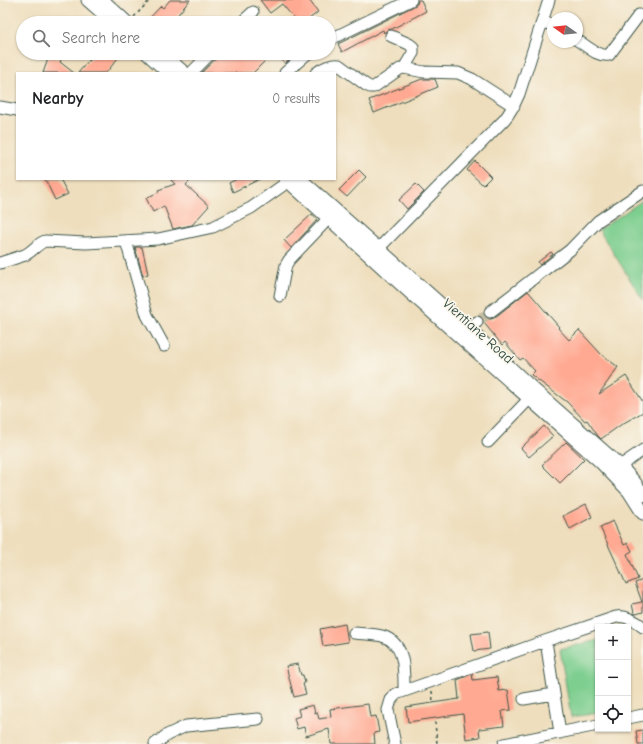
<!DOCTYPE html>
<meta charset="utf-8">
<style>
:root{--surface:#fff;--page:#f2f2f2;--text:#202124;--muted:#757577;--line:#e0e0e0}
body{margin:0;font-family:"Comic Neue",sans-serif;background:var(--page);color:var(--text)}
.controls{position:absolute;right:12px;bottom:12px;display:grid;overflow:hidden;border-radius:0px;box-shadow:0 1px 3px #0004}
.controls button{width:36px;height:36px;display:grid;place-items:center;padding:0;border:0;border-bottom:1px solid var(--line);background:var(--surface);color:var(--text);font:20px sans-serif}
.compass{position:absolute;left:547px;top:12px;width:36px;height:36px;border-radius:50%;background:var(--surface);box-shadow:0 1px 3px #0004;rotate:285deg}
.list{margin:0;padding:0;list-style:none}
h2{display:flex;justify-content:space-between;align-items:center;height:52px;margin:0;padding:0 16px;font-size:17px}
h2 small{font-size:13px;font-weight:400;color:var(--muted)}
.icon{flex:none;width:22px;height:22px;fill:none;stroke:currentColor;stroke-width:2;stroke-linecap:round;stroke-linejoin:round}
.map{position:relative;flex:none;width:643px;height:744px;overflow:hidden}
.search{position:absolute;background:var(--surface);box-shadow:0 1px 3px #0004;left:16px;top:16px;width:320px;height:44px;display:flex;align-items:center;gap:10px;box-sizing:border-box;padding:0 14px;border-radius:22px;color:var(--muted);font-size:15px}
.panel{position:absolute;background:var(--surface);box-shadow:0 1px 3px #0004;left:16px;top:72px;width:320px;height:108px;border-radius:0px}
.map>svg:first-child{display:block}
.green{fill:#7dce8f;stroke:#4e8662}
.building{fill:#ffa992}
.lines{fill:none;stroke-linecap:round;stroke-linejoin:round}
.minor-tunnel{stroke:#c5bea2;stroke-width:11;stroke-dasharray:11 5.5;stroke-linecap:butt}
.minor-casing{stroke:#3e5549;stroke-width:13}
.major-casing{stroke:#3e5549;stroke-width:15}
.path{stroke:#3e5549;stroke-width:1.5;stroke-dasharray:3 3;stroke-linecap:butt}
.minor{stroke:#fff;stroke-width:11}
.major{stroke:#fff;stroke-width:13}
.labels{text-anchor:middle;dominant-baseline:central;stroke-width:3.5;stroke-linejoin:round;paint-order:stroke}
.street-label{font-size:14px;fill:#1f3d34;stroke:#fbf7ec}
</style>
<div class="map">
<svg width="643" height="744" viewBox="0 0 643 744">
<rect width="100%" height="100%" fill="#fbf7ec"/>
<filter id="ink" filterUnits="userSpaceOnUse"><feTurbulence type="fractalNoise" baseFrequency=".025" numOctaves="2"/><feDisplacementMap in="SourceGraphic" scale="8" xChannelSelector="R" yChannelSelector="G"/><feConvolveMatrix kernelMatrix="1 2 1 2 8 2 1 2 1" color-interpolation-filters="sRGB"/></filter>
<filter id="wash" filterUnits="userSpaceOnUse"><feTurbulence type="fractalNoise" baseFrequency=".012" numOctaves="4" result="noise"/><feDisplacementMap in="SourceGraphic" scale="16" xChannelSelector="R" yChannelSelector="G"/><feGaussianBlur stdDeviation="0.9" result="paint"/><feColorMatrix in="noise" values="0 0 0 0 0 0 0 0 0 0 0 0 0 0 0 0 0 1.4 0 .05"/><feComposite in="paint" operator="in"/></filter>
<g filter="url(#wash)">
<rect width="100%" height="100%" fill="#eedebd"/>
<path class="green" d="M 643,200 L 643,300 L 599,230 Z
M 598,640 L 598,713 L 571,717 L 560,649 Z"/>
<g id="blocks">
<path class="building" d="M 170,0 L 190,0 L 175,18 L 180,23 L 145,23 L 161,6 L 163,8 Z
M 260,0 L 309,0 L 318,12 L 304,23 L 298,23 L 282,4 L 270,13 Z
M 418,0 L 421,0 L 426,11 L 392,29 L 387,30 L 384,33 L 383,30 L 342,52 L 338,44 L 414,6 L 417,4 Z
M 95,53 L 122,53 L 106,73 L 78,73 Z
M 222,53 L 262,53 L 267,59 L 253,73 L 201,73 Z
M 277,53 L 297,53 L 285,64 Z
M 49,56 L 61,60 L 60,62 L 74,73 L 43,73 Z
M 422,79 L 435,79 L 438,87 L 374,113 L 369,100 Z
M 475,161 L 491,177 L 483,185 L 467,170 Z
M 359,170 L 366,177 L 347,197 L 339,190 Z
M 45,179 L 60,179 L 68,194 L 55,200 Z
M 170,179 L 192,179 L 186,185 L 209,206 L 192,225 L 173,229 L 164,206 L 153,212 L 146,198 L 159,192 L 158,190 L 175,184 Z
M 237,179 L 260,179 L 233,192 L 229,183 Z
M 416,184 L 424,192 L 407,209 L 399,200 Z
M 312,214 L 317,220 L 291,248 L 284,240 Z
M 135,247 L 142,247 L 148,274 L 143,276 Z
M 551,252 L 553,254 L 540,265 L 538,262 Z
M 528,291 L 559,327 L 558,328 L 569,340 L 579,330 L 601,354 L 618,367 L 599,394 L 626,376 L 643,402 L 643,412 L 622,424 L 601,439 L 598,436 L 587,420 L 585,421 L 567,402 L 531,375 L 535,371 L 523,358 L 520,360 L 505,342 L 502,345 L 484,323 L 483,318 L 481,316 L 483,314 L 485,317 L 488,319 L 491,319 L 494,318 Z
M 544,426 L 553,436 L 529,457 L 521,448 Z
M 566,442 L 584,459 L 560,483 L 542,465 Z
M 586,504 L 592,517 L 570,529 L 563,516 Z
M 613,521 L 624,545 L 628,543 L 632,551 L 627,554 L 638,579 L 626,584 L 600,527 Z
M 643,580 L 643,612 L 636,614 L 634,613 L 632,604 L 642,602 L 635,583 Z
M 345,624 L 348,642 L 323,646 L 320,629 Z
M 488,632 L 490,649 L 474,651 L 471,634 Z
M 298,664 L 301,675 L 303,675 L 305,683 L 303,684 L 306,694 L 294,697 L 286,666 Z
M 472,674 L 473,680 L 497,677 L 499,691 L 508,690 L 511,710 L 502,711 L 504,726 L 479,729 L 480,737 L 466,739 L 463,714 L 408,722 L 406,707 L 459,699 L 457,680 Z
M 368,704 L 370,717 L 376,716 L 379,732 L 374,733 L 375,744 L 331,744 L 329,729 L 306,736 L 304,727 L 297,729 L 294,718 L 300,716 L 298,709 L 313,705 L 315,713 L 317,712 L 319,719 L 331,717 L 330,709 Z
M 643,730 L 643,744 L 638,744 L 636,731 Z"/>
</g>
</g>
<g filter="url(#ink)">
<use href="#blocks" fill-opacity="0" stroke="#3e5549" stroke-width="1"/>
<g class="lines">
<path class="minor-tunnel" d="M 477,322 L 490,312"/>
<defs>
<path id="minor" d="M 543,22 L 553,25
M 241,23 L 253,12
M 391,36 L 409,44 L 413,47 L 413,53 L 404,68
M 329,40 L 411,0
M 577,40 C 587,46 597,57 609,55 L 639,15
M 191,73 L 211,53
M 285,73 L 308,53
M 316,73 C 323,68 330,64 339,65 L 366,85 L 370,87 L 374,87 L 400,69 L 404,68 L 424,72 L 458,73 L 472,79 L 514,106
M 0,107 L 17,110
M 126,241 L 147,315 L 164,346
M 373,254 L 504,120 C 511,112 515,103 519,94 L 549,0
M 0,263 L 25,255 C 33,251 37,244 45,241 L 86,243 L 158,239 L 213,227 L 251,208 L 289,181
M 280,296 L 286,265 L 289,260 L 329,218
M 490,312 L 570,250 L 598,221 L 643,191
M 468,329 L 477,322
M 488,442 L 530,398
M 620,466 L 643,450
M 354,633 C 363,634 374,634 382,636 C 406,643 404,671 404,691
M 546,641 L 560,733
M 524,699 L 554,694
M 628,718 L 643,715
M 155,744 L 167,735 L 186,726 L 258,719
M 395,744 L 388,710 L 391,700 L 396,694 L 542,642 L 616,617 C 625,615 636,621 643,627
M 504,744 L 598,725"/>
<path id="major" d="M 88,0 L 114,23
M 102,0 L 127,23
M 147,53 L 169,73
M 161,53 L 184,73
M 286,179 L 412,294 L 601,462 L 629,491 L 643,513
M 300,179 L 468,329 L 536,392 L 620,466 L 634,482 L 643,495"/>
</defs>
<use href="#minor" class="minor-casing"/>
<use href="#major" class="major-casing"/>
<path class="path" d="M 134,17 L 150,0
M 432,691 L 433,701
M 435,722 L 437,744"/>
<use href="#minor" class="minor"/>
<use href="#major" class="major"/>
</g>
</g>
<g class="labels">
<g class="street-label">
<text transform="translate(478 331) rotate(42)">Vientiane Road</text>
</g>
</g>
</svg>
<div class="controls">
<button>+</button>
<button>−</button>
<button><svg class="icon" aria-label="locate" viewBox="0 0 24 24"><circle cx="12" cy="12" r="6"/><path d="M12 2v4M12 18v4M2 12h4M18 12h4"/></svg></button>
</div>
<svg class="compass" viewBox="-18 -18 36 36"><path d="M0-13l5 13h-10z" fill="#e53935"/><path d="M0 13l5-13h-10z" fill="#757577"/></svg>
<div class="search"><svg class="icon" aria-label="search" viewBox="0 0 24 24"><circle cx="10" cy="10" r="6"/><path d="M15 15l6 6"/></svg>Search here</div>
<section class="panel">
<h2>Nearby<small>0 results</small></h2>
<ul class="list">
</ul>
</section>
</div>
